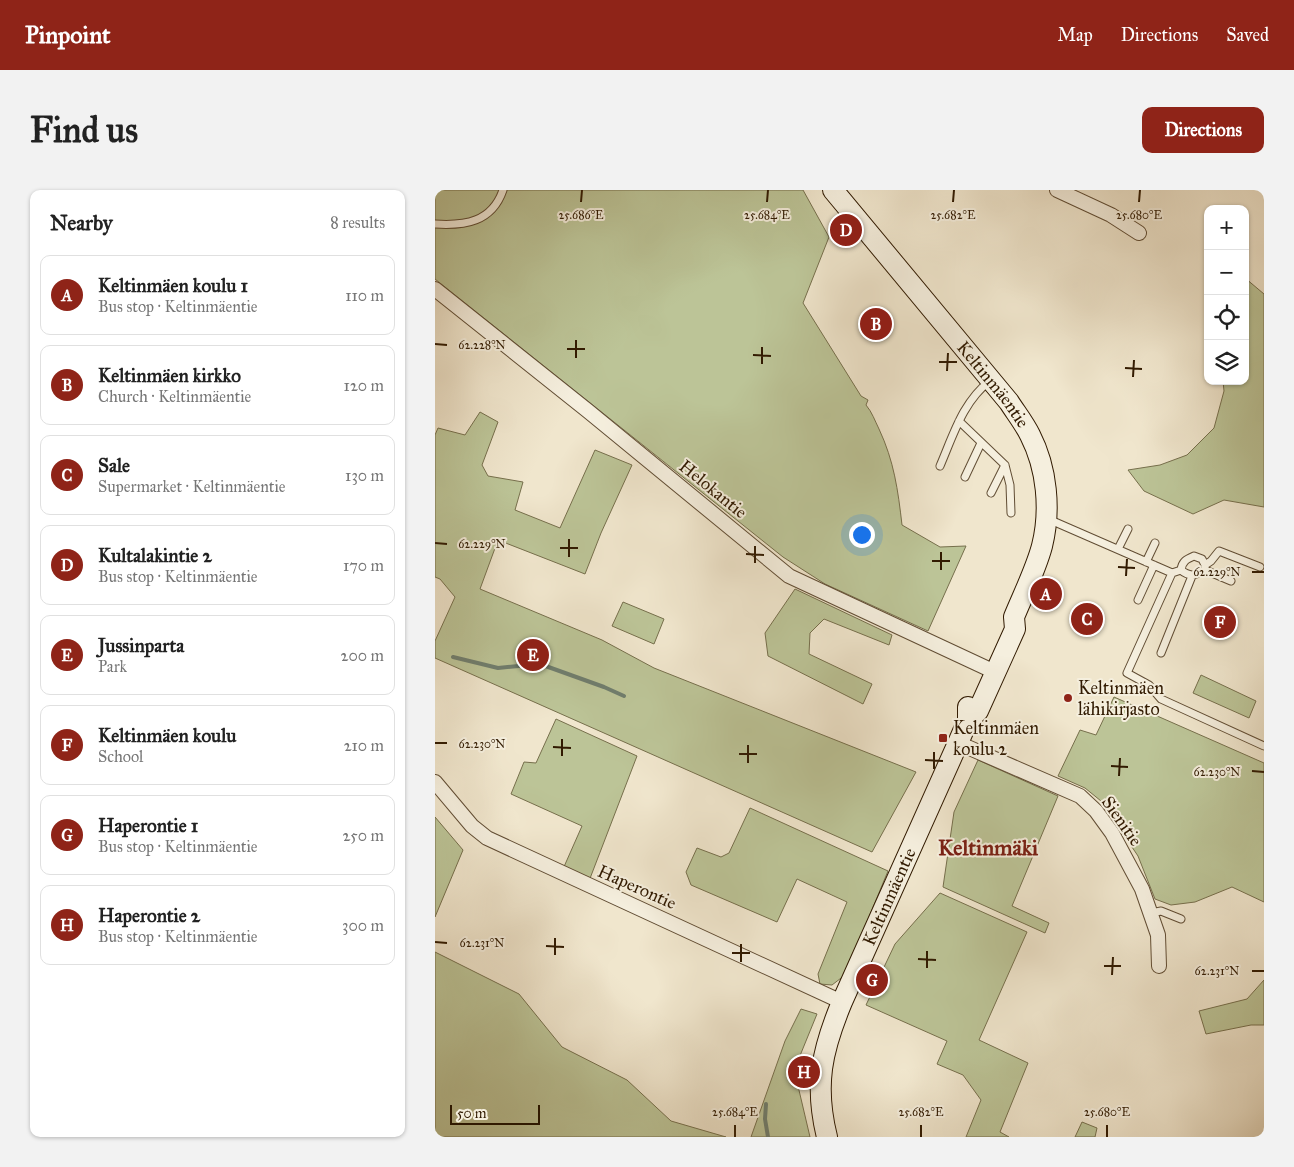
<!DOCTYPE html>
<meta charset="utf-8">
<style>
:root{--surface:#fff;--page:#f2f2f2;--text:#222;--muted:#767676;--line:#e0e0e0;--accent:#8f2418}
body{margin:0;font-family:"IM FELL Great Primer",serif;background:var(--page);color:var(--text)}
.controls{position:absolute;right:15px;top:15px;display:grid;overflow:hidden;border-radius:10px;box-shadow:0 1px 4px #0004}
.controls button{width:45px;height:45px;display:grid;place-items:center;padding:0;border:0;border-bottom:1px solid var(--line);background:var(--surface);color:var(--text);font:25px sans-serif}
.scale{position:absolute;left:15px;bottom:12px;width:90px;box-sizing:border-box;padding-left:5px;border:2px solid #311a01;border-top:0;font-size:14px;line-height:18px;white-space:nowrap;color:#311a01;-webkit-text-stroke:4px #f5efde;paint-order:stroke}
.you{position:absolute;left:426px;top:344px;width:18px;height:18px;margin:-12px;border:4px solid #fff;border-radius:50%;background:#1a73e8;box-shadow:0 0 0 8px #1a73e833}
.badge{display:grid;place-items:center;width:32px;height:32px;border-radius:50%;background:var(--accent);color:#fff;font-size:16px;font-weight:700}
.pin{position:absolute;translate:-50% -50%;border:2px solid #fff;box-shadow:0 1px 5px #0006}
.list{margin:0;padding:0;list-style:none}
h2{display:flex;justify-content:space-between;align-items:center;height:65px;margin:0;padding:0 20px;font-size:21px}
h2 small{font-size:16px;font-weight:400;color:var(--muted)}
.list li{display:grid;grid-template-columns:32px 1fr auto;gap:15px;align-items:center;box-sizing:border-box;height:80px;margin:0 10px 10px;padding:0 10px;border:1px solid var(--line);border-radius:10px}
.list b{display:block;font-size:19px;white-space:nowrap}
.list p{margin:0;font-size:16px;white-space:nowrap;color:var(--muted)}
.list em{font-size:16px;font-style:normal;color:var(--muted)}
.icon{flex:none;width:28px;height:28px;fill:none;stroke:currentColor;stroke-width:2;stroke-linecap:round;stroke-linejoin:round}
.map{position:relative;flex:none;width:829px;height:947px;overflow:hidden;border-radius:10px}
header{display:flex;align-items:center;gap:30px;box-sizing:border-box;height:70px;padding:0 25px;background:var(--accent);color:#fff}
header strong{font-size:24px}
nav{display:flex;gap:28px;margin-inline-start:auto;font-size:18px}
.intro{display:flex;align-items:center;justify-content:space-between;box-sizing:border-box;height:120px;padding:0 30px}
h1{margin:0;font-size:35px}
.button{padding:12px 22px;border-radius:10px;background:var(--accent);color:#fff;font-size:18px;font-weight:700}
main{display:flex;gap:30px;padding:0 30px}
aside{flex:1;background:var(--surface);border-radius:10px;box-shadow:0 1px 4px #0004}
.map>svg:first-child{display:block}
.green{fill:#bcc497;stroke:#766f4c}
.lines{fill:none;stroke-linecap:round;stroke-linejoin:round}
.stream{stroke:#707e6e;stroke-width:4}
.service-casing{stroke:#614d34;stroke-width:9}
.minor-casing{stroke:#614d34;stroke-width:16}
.secondary-casing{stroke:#311a01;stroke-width:22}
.service{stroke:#f5efde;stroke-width:7}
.minor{stroke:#f5efde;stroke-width:14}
.secondary{stroke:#f5efde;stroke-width:20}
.ticks{fill:none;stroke:#311a01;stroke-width:2}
.poi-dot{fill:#8f2418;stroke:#f5efde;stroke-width:2}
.labels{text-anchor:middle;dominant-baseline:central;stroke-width:4;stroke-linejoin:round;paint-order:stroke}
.street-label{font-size:18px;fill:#311a01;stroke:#f5efde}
.poi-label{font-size:18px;fill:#311a01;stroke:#f5efde;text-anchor:start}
.district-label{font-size:22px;font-weight:bold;fill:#7a1f14;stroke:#f5efde}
.ticks-label{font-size:12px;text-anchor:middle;fill:#311a01;stroke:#f5efde;stroke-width:4;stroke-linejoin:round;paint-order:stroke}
</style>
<header>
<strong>Pinpoint</strong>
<nav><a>Map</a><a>Directions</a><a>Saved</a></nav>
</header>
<div class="intro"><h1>Find us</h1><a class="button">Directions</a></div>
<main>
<aside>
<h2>Nearby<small>8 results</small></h2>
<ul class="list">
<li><span class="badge">A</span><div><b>Keltinmäen koulu 1</b><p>Bus stop · Keltinmäentie</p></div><em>110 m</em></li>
<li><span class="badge">B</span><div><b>Keltinmäen kirkko</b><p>Church · Keltinmäentie</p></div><em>120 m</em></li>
<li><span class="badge">C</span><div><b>Sale</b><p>Supermarket · Keltinmäentie</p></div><em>130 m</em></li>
<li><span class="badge">D</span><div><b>Kultalakintie 2</b><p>Bus stop · Keltinmäentie</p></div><em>170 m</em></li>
<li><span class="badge">E</span><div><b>Jussinparta</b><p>Park</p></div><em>200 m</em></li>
<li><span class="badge">F</span><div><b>Keltinmäen koulu</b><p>School</p></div><em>210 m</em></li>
<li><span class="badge">G</span><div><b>Haperontie 1</b><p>Bus stop · Keltinmäentie</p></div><em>250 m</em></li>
<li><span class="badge">H</span><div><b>Haperontie 2</b><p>Bus stop · Keltinmäentie</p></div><em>300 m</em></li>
</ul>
</aside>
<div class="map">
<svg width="829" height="947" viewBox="0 0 829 947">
<rect width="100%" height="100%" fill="#f0e6cd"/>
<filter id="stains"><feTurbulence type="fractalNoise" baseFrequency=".004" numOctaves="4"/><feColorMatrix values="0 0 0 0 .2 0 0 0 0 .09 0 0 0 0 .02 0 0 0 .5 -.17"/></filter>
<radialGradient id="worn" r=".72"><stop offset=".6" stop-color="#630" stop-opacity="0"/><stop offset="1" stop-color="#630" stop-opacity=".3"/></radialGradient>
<path class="green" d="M 0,0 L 368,0 L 394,47 L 368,113 L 426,206 L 433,210 L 431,215 C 437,222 440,231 444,239 C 459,271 463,300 467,335 L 505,357 L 531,356 L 493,441 L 390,394 L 348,367 L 0,89 Z
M 810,88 L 829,104 L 829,317 L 789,310 L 758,324 L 709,301 L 693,280 L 725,275 L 752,265 L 779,238 L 789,201 L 788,191 L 810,191 Z
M 45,222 L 63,232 L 47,275 L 53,286 L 88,292 L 80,320 L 125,338 L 160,260 L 197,275 L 166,343 L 150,384 L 63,350 L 45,399 L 167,450 L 219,478 L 481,582 L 437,662 L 0,468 L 0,451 L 20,407 L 5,389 L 0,387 L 0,245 L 3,238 L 30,245 Z
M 360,399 L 457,445 L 454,455 L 389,429 L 375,443 L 374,464 L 437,494 L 428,514 L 333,466 L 330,443 Z
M 188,412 L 229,429 L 219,454 L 177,436 Z
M 766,485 L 821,511 L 814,528 L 758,503 Z
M 679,507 L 829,573 L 829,712 L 797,697 L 760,712 L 736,715 L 720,709 L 703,666 L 666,611 L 650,598 L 623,586 L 645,540 L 661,545 Z
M 121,529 L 202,566 L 154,691 L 128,679 L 147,636 L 76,604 L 89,572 L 101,573 Z
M 543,570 L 623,606 L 577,716 L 614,733 L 610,743 L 508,697 L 519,622 Z
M 315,618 L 453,681 L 410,785 L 397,795 L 385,794 L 383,784 L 412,712 L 362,689 L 342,732 L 256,695 L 251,682 L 262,658 L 286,667 L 294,663 Z
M 0,627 L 28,660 L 0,727 Z
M 505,703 L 592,742 L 544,850 L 593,873 L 565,942 L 574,947 L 531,947 L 546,910 L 528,885 L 502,874 L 512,851 L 431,815 L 460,754 Z
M 0,762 L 84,804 L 127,857 L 192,890 L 236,931 L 291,947 L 0,947 Z
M 829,790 L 829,835 L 816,835 L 771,844 L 764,821 L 812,809 Z
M 366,819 L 382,824 L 362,873 L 363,896 L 375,947 L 316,947 L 350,851 Z
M 647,932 L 662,938 L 660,947 L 640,947 Z"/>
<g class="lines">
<path class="stream" d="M 18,467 L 63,478 L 105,474 L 169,497 L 189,506
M 331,914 L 330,929 L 333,947"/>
<defs>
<path id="service" d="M 0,34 C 30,36 57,32 68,0
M 524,231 L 570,275 L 575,295 L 576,323
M 505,276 C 518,246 528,211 555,191
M 530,287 L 546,253
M 556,303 L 570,275
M 613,329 L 737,383 L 692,483 L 714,495 L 726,509 L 829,556
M 683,359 L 693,339
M 711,372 L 720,353
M 770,375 L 776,371 L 784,361 L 825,377
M 770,380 L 796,391
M 737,383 L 746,380 C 754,387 761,386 770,380 L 770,375 L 767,369 L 759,366 C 752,369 747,371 746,380
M 703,410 L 719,375
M 726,463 L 757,386
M 716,723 L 726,721 L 746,729"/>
<path id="minor" d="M 622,0 L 676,25 L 704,43
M 0,99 L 153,221 L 354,386 L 560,482
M 523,553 L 645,606 L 661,621 L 677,643 L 707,699 L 723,745 L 724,776
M 0,592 L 37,636 L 52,648 L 407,812"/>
<g id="secondary">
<path id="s1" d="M 398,0 L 574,212 C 581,223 589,233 595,245 C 612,278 616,320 607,356 C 601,379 588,405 579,427 L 580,439 L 543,521 L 533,530"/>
<path id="s2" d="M 392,947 C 379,895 387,860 407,812 L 523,553 L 533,530 L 533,517"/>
</g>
</defs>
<use href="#service" class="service-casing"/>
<use href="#minor" class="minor-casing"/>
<use href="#secondary" class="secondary-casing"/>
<use href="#service" class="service"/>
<use href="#minor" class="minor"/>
<use href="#secondary" class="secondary"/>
</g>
<path class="ticks" d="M 146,12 L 147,0M 332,12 L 333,0M 518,12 L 519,0M 704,12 L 705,0M 0,154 L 12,155M 132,159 L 150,159M 318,165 L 336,166M 141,168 L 141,150M 504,172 L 522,172M 327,174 L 327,157M 690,178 L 707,179M 512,181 L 513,163M 698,187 L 699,170M 0,353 L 12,354M 125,358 L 143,358M 311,364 L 329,365M 134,367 L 134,349M 497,371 L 515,371M 320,373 L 320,356M 683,377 L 700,378M 506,380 L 506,362M 817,382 L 829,382M 691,386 L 692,369M 0,553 L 12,553M 118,557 L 136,558M 304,564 L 322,564M 127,566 L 127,549M 490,570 L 508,571M 313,573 L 313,555M 676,576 L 693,577M 499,579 L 499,562M 817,581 L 829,582M 684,586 L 685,568M 0,752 L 12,753M 111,756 L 129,757M 297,763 L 315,763M 120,765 L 120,748M 483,769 L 501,770M 306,772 L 306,754M 669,776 L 686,776M 492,778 L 492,761M 817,781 L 829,781M 677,785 L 678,767M 300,947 L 300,935M 486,947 L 486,935M 672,947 L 672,935"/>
<g class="poi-dot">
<circle cx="633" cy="508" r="5"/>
<rect x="503" y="543" width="10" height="10" rx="2.5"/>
</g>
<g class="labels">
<g class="street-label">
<text stroke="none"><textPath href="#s1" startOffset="252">Keltinmäentie</textPath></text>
<text transform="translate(278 299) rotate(39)">Helokantie</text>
<text transform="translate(687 631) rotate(55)">Sienitie</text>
<text transform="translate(202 697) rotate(24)">Haperontie</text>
<text stroke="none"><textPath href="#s2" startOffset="254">Keltinmäentie</textPath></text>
</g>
<g class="poi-label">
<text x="643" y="498">Keltinmäen<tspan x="643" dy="21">lähikirjasto</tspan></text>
<text x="518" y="538">Keltinmäen<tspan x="518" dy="21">koulu 2</tspan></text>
</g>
<g class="district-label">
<text x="553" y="657">Keltinmäki</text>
</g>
</g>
<g class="ticks-label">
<text x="146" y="29">25.686°E</text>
<text x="332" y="29">25.684°E</text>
<text x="518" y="29">25.682°E</text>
<text x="704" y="29">25.680°E</text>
<text x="47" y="159">62.228°N</text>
<text x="47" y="358">62.229°N</text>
<text x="782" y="386">62.229°N</text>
<text x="47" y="558">62.230°N</text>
<text x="782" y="586">62.230°N</text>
<text x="47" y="757">62.231°N</text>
<text x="782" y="785">62.231°N</text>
<text x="300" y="926">25.684°E</text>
<text x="486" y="926">25.682°E</text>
<text x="672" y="926">25.680°E</text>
</g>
<rect width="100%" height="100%" filter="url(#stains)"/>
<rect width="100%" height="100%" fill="url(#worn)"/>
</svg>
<div class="controls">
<button>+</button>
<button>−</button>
<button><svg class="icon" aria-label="locate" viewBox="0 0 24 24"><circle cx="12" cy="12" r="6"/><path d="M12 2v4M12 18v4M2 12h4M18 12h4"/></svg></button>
<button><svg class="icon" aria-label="layers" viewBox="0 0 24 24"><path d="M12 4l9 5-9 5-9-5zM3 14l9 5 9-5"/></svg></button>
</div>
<div class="scale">50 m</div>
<div class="you"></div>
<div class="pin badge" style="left:611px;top:404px">A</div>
<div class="pin badge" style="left:441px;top:134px">B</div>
<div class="pin badge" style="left:652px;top:429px">C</div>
<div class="pin badge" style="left:411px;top:40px">D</div>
<div class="pin badge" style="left:98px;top:465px">E</div>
<div class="pin badge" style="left:785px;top:432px">F</div>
<div class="pin badge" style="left:437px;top:790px">G</div>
<div class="pin badge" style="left:369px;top:882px">H</div>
</div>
</main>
